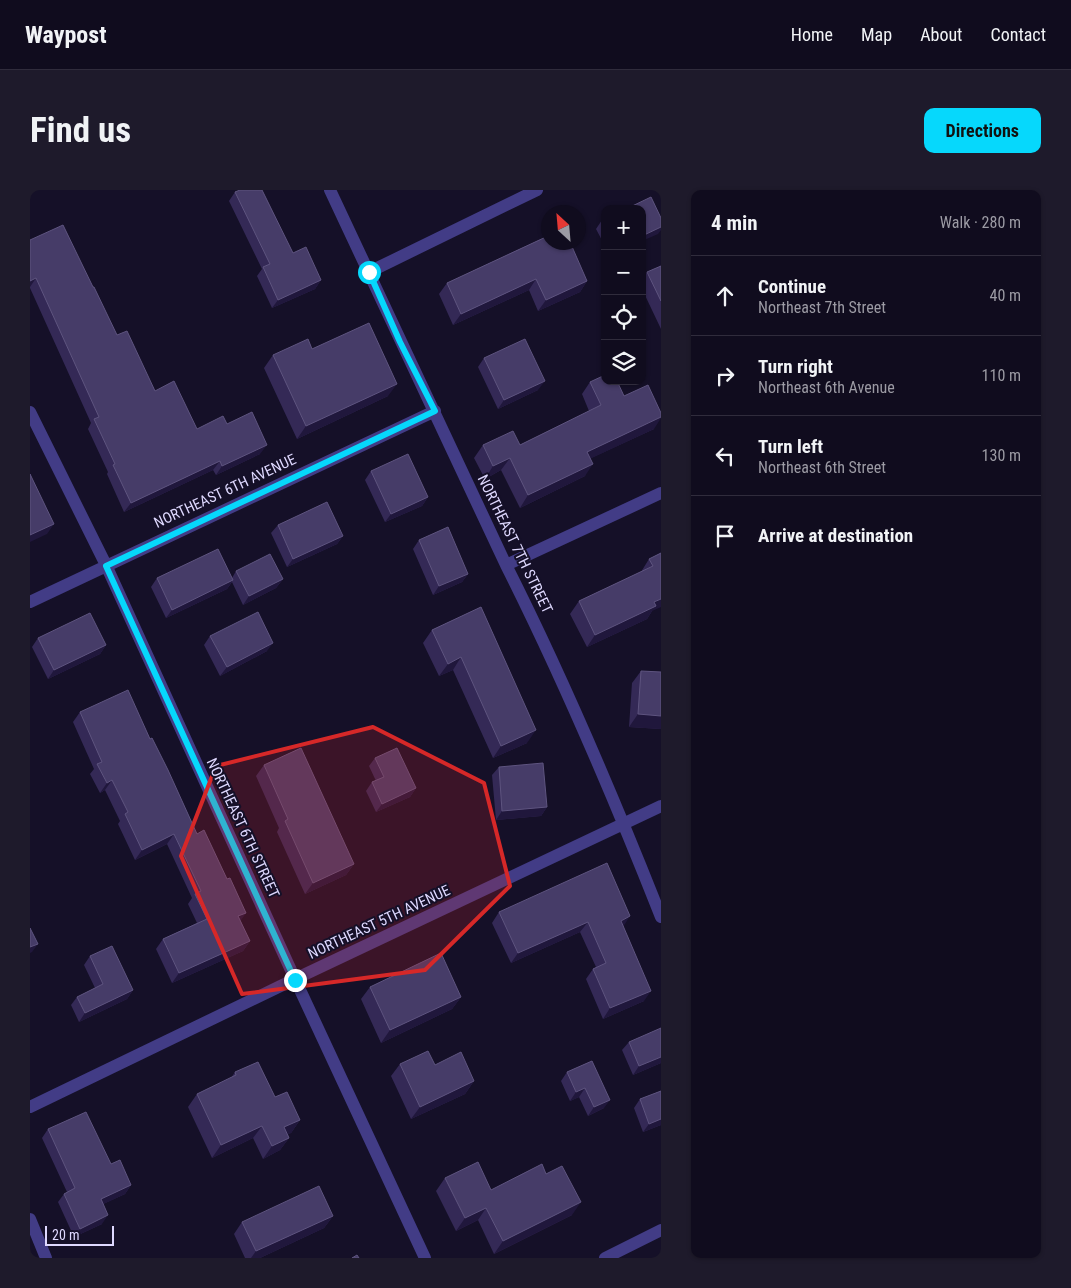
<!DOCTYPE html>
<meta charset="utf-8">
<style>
:root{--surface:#100c1e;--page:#1e1a2b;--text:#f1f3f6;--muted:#9c9ba4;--line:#302c3c;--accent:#06d8fc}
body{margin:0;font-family:"Roboto Condensed",sans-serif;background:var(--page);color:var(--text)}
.controls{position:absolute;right:15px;top:15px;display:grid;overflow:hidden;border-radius:10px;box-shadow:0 1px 4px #0004}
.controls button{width:45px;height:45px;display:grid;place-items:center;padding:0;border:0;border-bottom:1px solid var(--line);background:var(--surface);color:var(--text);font:25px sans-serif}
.compass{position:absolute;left:511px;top:15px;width:45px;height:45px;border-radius:50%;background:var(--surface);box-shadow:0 1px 4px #0004;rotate:334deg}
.scale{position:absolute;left:15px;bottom:12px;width:69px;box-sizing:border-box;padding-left:5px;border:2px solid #ded8fe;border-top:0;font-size:14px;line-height:18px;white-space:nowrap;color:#ded8fe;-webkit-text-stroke:4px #151028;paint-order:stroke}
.stop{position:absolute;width:15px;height:15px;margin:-11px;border:4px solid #06d8fc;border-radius:50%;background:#fff}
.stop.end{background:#06d8fc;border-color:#fff;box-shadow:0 1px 5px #0008}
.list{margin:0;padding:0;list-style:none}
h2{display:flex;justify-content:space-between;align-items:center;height:65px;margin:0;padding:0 20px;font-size:21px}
h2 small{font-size:16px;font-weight:400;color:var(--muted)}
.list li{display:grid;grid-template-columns:32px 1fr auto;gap:15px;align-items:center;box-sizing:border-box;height:80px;padding:0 20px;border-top:1px solid var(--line)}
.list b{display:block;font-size:19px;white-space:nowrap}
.list p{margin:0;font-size:16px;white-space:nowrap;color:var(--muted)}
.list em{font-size:16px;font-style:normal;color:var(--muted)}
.icon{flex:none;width:28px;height:28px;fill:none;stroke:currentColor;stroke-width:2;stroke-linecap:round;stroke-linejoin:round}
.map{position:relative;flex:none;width:631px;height:1068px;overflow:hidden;border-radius:10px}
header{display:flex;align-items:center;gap:30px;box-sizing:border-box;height:70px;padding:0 25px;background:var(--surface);border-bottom:1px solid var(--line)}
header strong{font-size:24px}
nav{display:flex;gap:28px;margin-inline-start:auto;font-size:18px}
.intro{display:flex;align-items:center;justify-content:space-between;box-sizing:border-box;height:120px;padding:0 30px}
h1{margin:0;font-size:35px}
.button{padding:12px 22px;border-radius:10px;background:var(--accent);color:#111;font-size:18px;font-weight:700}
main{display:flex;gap:30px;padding:0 30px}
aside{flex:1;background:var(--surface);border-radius:10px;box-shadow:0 1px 4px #0004}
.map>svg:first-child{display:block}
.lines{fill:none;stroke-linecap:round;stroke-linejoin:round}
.street{stroke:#423c86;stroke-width:12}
.wall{fill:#342956}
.shaded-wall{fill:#20173c}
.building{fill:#463c68;stroke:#5e547f}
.route{stroke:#06d8fc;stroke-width:6}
.marked{fill:#d62828;fill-opacity:0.2;stroke:#d62828;stroke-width:4;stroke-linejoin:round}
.labels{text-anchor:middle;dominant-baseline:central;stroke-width:4;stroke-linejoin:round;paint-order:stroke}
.street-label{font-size:15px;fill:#ded8fe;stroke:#151028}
</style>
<header>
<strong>Waypost</strong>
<nav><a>Home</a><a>Map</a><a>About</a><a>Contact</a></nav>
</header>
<div class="intro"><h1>Find us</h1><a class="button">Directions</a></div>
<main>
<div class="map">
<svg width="631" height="1068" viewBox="0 0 631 1068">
<rect width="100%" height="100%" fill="#151028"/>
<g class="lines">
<path class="street" d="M 300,0 L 476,375 C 534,490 584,608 631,727
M 339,82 L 507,0
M 0,222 L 76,375 L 265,789 L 395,1068
M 476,375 L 631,303
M 0,412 L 405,221
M 0,917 L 265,789 L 631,616
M 0,1029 L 16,1068
M 575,1068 L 631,1040"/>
</g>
<path class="wall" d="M 205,2 L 263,63 L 291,90 L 285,99 L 242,118 L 227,86 L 232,79 L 199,11 Z
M 575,29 L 575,56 L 566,39 L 572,30 Z
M 518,46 L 557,91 L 550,102 L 508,121 L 499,100 L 423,135 L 409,104 L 417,93 Z
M 0,50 L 87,145 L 125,201 L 167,239 L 197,234 L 230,264 L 186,285 L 183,280 L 94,322 L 77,284 L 78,282 L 58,239 L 61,233 L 0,98 Z
M 631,76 L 631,139 L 612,99 L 612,90 L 617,82 Z
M 243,165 L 358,206 L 267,249 L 234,178 Z
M 454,168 L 508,200 L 468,219 L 448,177 Z
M 560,192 L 594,206 L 624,239 L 561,268 L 555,286 L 490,318 L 471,280 L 455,289 L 444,268 L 453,255 L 490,255 L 559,221 L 552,204 Z
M 341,281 L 398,307 L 392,316 L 355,332 L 335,290 Z
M 248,335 L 313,346 L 307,354 L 257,377 L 241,343 Z
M 389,350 L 438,384 L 432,392 L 403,405 L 383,359 Z
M 631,363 L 622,421 L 617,429 L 557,457 L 540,424 L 549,411 L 611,382 L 619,369 Z
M 206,381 L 253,389 L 246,398 L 213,415 L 202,392 L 197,399 L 136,428 L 121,397 L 127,388 L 202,388 Z
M 451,417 L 497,553 L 463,568 L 423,480 L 409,486 L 393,453 L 402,440 Z
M 180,446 L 237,461 L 190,486 L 174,455 Z
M 8,448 L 76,455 L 70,464 L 18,489 L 2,457 Z
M 611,481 L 631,539 L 599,537 L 602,493 Z
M 50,522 L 120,549 L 167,644 L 197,689 L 216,723 L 210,730 L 220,751 L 213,761 L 142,793 L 126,759 L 133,749 L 167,733 L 158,714 L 162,708 L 137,654 L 105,670 L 88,634 L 90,631 L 75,600 L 70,603 L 60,584 L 64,579 L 43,532 Z
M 345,568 L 386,598 L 380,607 L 346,622 L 336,601 L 342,592 L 346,591 L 339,576 Z
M 234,575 L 324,674 L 316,685 L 275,704 L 247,642 L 249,638 L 226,586 Z
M 469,577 L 517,617 L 511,626 L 466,630 L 462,585 Z
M 469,722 L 593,736 L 614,811 L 573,829 L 556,789 L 563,779 L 566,777 L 550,742 L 481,773 L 462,733 Z
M 60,766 L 103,800 L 97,809 L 49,832 L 41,815 L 47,807 L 65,798 L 54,775 Z
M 340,797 L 431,807 L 422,819 L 351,853 L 331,809 Z
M 599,852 L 631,873 L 603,885 L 592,860 Z
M 562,871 L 574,918 L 558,926 L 549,907 L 540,911 L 531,891 L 537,882 Z
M 370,874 L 405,875 L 444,891 L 435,904 L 381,929 L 361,886 Z
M 205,882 L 245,907 L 270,930 L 261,943 L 258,944 L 259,948 L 250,960 L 233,969 L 223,948 L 182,968 L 158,917 L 167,904 L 201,888 Z
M 631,901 L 631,935 L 613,942 L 604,918 L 610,909 Z
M 18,939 L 81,974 L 101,995 L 95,1004 L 73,1014 L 72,1034 L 44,1047 L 28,1012 L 34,1004 L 37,1002 L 12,948 Z
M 516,984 L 542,1025 L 464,1064 L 448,1030 L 426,1041 L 406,1001 L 415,988 L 461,1000 Z
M 303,1026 L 294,1038 L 230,1068 L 215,1068 L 204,1044 L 212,1032 Z"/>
<path class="shaded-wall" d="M 631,37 L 631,40 L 628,44 L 612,51 L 612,46 Z
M 6,88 L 0,97 L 0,91 Z
M 506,89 L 499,100 L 423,135 L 431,124 Z
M 291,90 L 285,99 L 242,118 L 248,110 Z
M 557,91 L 550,102 L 508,121 L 516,110 Z
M 515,191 L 508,200 L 468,219 L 474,210 Z
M 367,194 L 358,206 L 267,249 L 276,236 Z
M 631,227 L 631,228 L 624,239 L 549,274 L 557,262 Z
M 237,255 L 230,264 L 186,285 L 192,276 Z
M 480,268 L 471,280 L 455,289 L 463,276 Z
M 190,271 L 183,280 L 94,322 L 101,313 Z
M 563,274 L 555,286 L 490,318 L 498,305 Z
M 398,307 L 392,316 L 355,332 L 361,324 Z
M 24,334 L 17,344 L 0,352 L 0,345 Z
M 313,346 L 307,354 L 257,377 L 263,369 Z
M 438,384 L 432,392 L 403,405 L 409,396 Z
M 253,389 L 246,398 L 213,415 L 219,406 Z
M 203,390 L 197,399 L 136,428 L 142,420 Z
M 631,409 L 631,417 L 622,421 L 617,429 L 557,457 L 565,445 Z
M 243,453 L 237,461 L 190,486 L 197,477 Z
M 76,455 L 70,464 L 18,489 L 24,480 Z
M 431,467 L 423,480 L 409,486 L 418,474 Z
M 608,524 L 631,526 L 631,539 L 599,537 Z
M 506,540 L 497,553 L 463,568 L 471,556 Z
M 82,590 L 75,600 L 70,603 L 77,593 Z
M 386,598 L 380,607 L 346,622 L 352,614 Z
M 517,617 L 511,626 L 466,630 L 472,621 Z
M 144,644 L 137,654 L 105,670 L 112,660 Z
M 324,674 L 316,685 L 275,704 L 283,693 Z
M 216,723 L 209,733 L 208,726 Z
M 600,726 L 593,737 L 591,731 Z
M 558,732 L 550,742 L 481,773 L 488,763 Z
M 220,751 L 213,761 L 142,793 L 149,783 Z
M 8,754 L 2,762 L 0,763 L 0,757 Z
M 103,800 L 97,809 L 49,832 L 55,823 Z
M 621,801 L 614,811 L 573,829 L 580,818 Z
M 431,807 L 422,819 L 351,853 L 360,840 Z
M 631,867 L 631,873 L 603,885 L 609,876 Z
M 444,891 L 435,904 L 381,929 L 390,917 Z
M 555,898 L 549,907 L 540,911 L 546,902 Z
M 580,910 L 574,918 L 558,926 L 564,917 Z
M 631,929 L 631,935 L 613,942 L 619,934 Z
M 270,930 L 261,943 L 245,950 L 254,937 Z
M 232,936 L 223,948 L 182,968 L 191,955 Z
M 259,948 L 250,960 L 233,969 L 242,956 Z
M 101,995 L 95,1004 L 65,1018 L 71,1009 Z
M 551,1012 L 542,1025 L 464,1064 L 473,1051 Z
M 456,1018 L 448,1030 L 426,1041 L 435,1028 Z
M 78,1025 L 72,1034 L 44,1047 L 50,1039 Z
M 303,1026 L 294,1038 L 230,1068 L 221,1068 L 226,1061 Z"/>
<path class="building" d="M 210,0 L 232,0 L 263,63 L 276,57 L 291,90 L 248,110 L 233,77 L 240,74 L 205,2 Z
M 621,7 L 631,28 L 631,37 L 612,46 L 612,19 L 596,19 Z
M 33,35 L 63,97 L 64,97 L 87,145 L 97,141 L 125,201 L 144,191 L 167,239 L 193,226 L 197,234 L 222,222 L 237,255 L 192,276 L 190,271 L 101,313 L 83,275 L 85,274 L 64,229 L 69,227 L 6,88 L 0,91 L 0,50 Z
M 518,46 L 518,52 L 540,52 L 557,91 L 516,110 L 506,89 L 431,124 L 417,93 Z
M 631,76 L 631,111 L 617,82 Z
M 339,133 L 367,194 L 276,236 L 243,165 L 278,149 L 282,159 Z
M 495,149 L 515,191 L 474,210 L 454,168 Z
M 575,185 L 575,191 L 587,191 L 594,206 L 618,195 L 631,223 L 631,227 L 557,262 L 563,274 L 498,305 L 480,268 L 463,276 L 453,255 L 483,241 L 490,255 L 571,215 L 560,192 Z
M 378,264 L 398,307 L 361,324 L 341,281 Z
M 0,284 L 24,334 L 0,345 Z
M 297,312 L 313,346 L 263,369 L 248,335 Z
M 418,337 L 438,384 L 409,396 L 389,350 Z
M 188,359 L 203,390 L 142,420 L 127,388 Z
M 631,363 L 631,409 L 624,412 L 626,416 L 565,445 L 549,411 L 623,376 L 619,369 Z
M 240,364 L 253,389 L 219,406 L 206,381 Z
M 451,417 L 506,540 L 471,556 L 431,467 L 418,474 L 402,440 Z
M 228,422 L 243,453 L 197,477 L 180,446 Z
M 60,423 L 76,455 L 24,480 L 8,448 Z
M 611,481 L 631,482 L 631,526 L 608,524 Z
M 98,500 L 120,549 L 122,548 L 138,580 L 167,644 L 174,640 L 197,689 L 200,688 L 216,723 L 208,726 L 220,751 L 149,783 L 133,749 L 177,729 L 165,704 L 171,701 L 144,644 L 112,660 L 95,624 L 98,622 L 82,590 L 77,593 L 67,574 L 72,572 L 50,522 Z
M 271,558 L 324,674 L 283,693 L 255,631 L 258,629 L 234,575 Z
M 367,558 L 386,598 L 352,614 L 342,592 L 354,587 L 345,568 Z
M 513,573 L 517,617 L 472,621 L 469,577 Z
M 577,673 L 600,726 L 591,731 L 621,801 L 580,818 L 563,779 L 576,773 L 558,732 L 488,763 L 469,722 Z
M 0,738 L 8,754 L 0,757 Z
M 82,756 L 103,800 L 55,823 L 47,807 L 73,794 L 60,766 Z
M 411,763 L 431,807 L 360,840 L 340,797 Z
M 631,838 L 631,867 L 609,876 L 599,852 Z
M 398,861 L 405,875 L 431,862 L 444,891 L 390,917 L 370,874 Z
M 562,871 L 580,910 L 564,917 L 555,898 L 546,902 L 537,882 Z
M 228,872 L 245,907 L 257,902 L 270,930 L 254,937 L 259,948 L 242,956 L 232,936 L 191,955 L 167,904 L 206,885 L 205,882 Z
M 631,901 L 631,929 L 619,934 L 610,909 Z
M 56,922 L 81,974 L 90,970 L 101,995 L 71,1009 L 78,1025 L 50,1039 L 34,1004 L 45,998 L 18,939 Z
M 448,972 L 461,1000 L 512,974 L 516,984 L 532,976 L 551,1012 L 473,1051 L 456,1018 L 435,1028 L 415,988 Z
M 289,996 L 303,1026 L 226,1061 L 212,1032 Z
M 327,1065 L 329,1068 L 322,1068 Z"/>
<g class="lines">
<path class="route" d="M 265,790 L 76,376 L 405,221 L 370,152 L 339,82"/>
</g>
<path class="marked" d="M 343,537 L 454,593 L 480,696 L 395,780 L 212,804 L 151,666 L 186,576 Z"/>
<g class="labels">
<g class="street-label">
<text transform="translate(195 301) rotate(-25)">NORTHEAST 6TH AVENUE</text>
<text transform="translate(485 354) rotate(64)">NORTHEAST 7TH STREET</text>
<text transform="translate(213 638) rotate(65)">NORTHEAST 6TH STREET</text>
<text transform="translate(349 732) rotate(-25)">NORTHEAST 5TH AVENUE</text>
</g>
</g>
</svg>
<div class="controls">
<button>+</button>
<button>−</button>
<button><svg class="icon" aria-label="locate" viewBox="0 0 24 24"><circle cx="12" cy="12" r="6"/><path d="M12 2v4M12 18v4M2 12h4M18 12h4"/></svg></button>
<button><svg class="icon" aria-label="layers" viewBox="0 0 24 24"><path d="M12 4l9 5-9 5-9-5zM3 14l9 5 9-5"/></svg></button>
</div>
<svg class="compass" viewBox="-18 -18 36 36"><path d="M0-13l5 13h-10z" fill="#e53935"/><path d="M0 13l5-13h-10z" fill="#9c9ba4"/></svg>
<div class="scale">20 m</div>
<div class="stop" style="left:339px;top:82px"></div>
<div class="stop end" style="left:265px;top:790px"></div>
</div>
<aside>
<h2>4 min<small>Walk · 280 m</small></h2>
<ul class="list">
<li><svg class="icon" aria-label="ahead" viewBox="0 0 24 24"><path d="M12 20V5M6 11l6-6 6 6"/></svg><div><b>Continue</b><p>Northeast 7th Street</p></div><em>40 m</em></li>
<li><svg class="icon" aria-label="right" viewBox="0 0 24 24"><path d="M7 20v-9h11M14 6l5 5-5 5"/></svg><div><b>Turn right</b><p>Northeast 6th Avenue</p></div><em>110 m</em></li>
<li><svg class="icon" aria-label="left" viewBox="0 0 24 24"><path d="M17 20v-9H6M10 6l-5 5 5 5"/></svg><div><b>Turn left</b><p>Northeast 6th Street</p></div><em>130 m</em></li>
<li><svg class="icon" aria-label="arrive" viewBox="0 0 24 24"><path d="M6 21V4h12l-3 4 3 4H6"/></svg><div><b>Arrive at destination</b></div></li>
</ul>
</aside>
</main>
